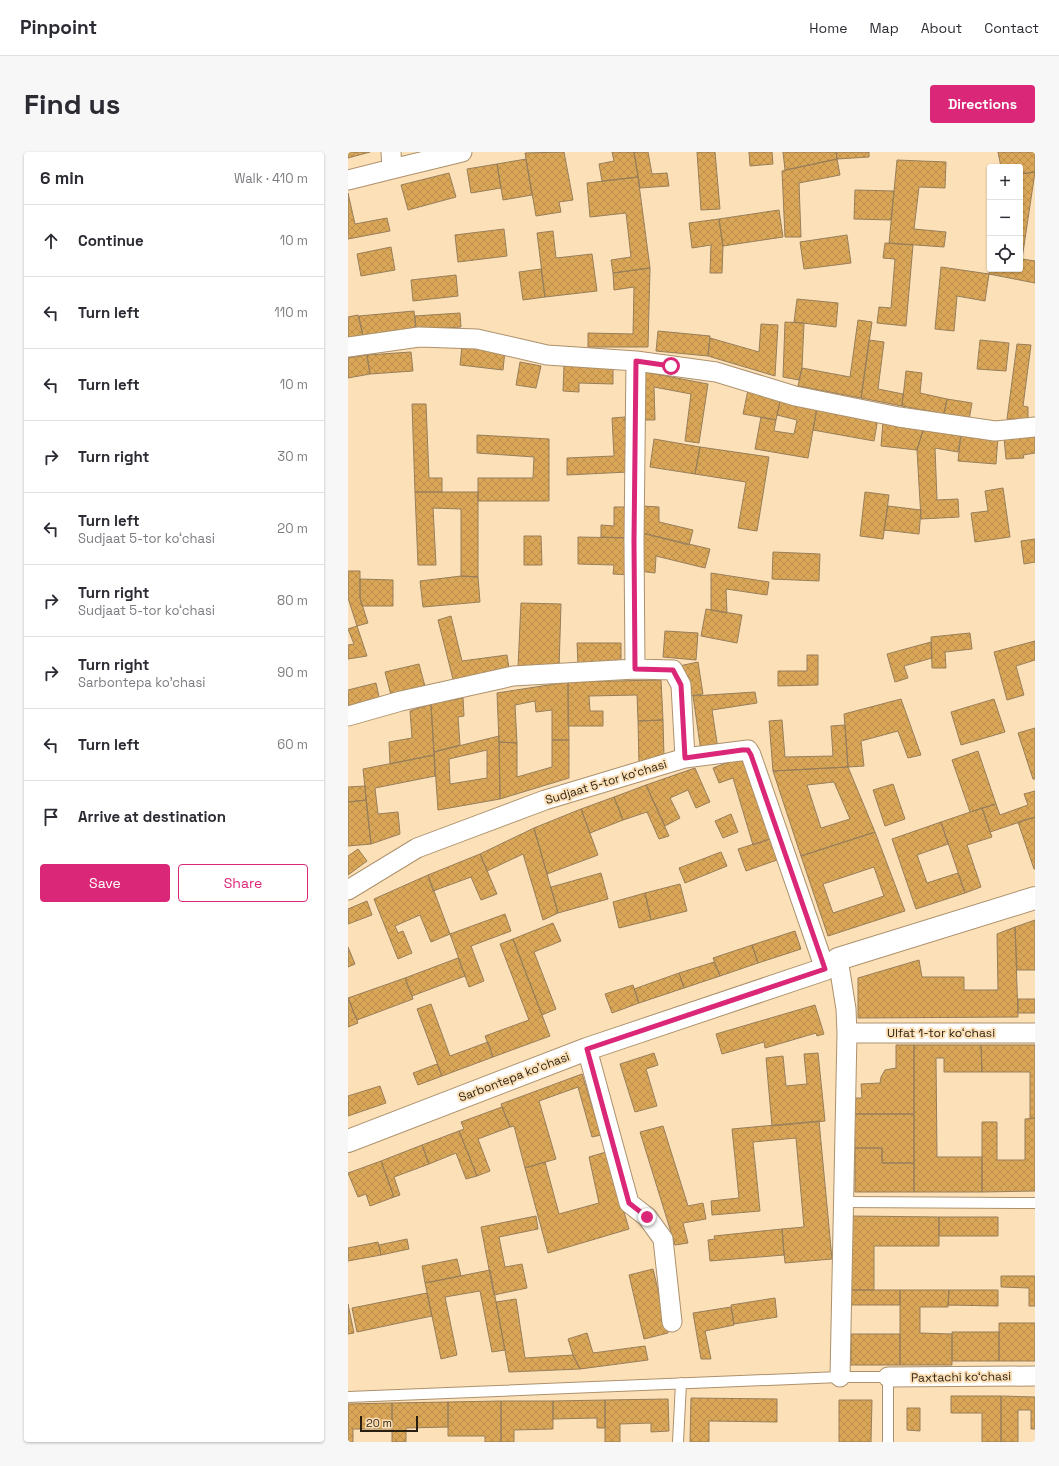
<!DOCTYPE html>
<meta charset="utf-8">
<style>
:root{--surface:#fff;--page:#f7f7f7;--text:#2b2b33;--muted:#7c7c81;--line:#e1e1e2;--accent:#db2777}
body{margin:0;font-family:"Space Grotesk",sans-serif;background:var(--page);color:var(--text)}
.controls{position:absolute;right:12px;top:12px;display:grid;overflow:hidden;border-radius:4px;box-shadow:0 1px 3px #0004}
.controls button{width:36px;height:36px;display:grid;place-items:center;padding:0;border:0;border-bottom:1px solid var(--line);background:var(--surface);color:var(--text);font:20px sans-serif}
.scale{position:absolute;left:12px;bottom:10px;width:58px;box-sizing:border-box;padding-left:4px;border:2px solid #291f10;border-top:0;font-size:11px;line-height:14px;white-space:nowrap;color:#291f10;-webkit-text-stroke:3px #fce0b8;paint-order:stroke}
.stop{position:absolute;width:12px;height:12px;margin:-9px;border:3px solid #db2777;border-radius:50%;background:#fff}
.stop.end{background:#db2777;border-color:#fff;box-shadow:0 1px 4px #0008}
.list{margin:0;padding:0;list-style:none}
h2{display:flex;justify-content:space-between;align-items:center;height:52px;margin:0;padding:0 16px;font-size:17px}
h2 small{font-size:13px;font-weight:400;color:var(--muted)}
.list li{display:grid;grid-template-columns:26px 1fr auto;gap:12px;align-items:center;box-sizing:border-box;height:72px;padding:0 16px;border-top:1px solid var(--line)}
.list b{display:block;font-size:15px;white-space:nowrap}
.list p{margin:0;font-size:13px;white-space:nowrap;color:var(--muted)}
.list em{font-size:13px;font-style:normal;color:var(--muted)}
.actions{display:flex;gap:8px;padding:12px 16px}
.actions a{flex:1;padding:9px 0;border:1px solid var(--accent);border-radius:4px;text-align:center;font-size:14px;color:var(--accent)}
.actions .main{background:var(--accent);color:#fff}
.icon{flex:none;width:22px;height:22px;fill:none;stroke:currentColor;stroke-width:2;stroke-linecap:round;stroke-linejoin:round}
.map{position:relative;flex:none;width:687px;height:1290px;overflow:hidden;border-radius:4px}
header{display:flex;align-items:center;gap:24px;box-sizing:border-box;height:56px;padding:0 20px;background:var(--surface);border-bottom:1px solid var(--line)}
header strong{font-size:19px}
nav{display:flex;gap:22px;margin-inline-start:auto;font-size:14px}
.intro{display:flex;align-items:center;justify-content:space-between;box-sizing:border-box;height:96px;padding:0 24px}
h1{margin:0;font-size:28px}
.button{padding:10px 18px;border-radius:4px;background:var(--accent);color:#fff;font-size:14px;font-weight:700}
main{display:flex;gap:24px;padding:0 24px}
aside{flex:1;background:var(--surface);border-radius:4px;box-shadow:0 1px 3px #0004}
.map>svg:first-child{display:block}
.building{fill:url(#building-cross-hatch);stroke:#987e5a;fill-rule:evenodd}
.lines{fill:none;stroke-linecap:round;stroke-linejoin:round}
.service-casing{stroke:#ac916c;stroke-width:12}
.minor-casing{stroke:#ac916c;stroke-width:21}
.tertiary-casing{stroke:#ac916c;stroke-width:24}
.service{stroke:#fff;stroke-width:10}
.minor{stroke:#fff;stroke-width:19}
.tertiary{stroke:#fff;stroke-width:22}
.route{stroke:#db2777;stroke-width:5}
.labels{text-anchor:middle;dominant-baseline:central;stroke-width:4;stroke-linejoin:round;paint-order:stroke}
.street-label{font-size:12px;fill:#291f10;stroke:#fce0b8}
</style>
<header>
<strong>Pinpoint</strong>
<nav><a>Home</a><a>Map</a><a>About</a><a>Contact</a></nav>
</header>
<div class="intro"><h1>Find us</h1><a class="button">Directions</a></div>
<main>
<aside>
<h2>6 min<small>Walk · 410 m</small></h2>
<ul class="list">
<li><svg class="icon" aria-label="ahead" viewBox="0 0 24 24"><path d="M12 20V5M6 11l6-6 6 6"/></svg><div><b>Continue</b></div><em>10 m</em></li>
<li><svg class="icon" aria-label="left" viewBox="0 0 24 24"><path d="M17 20v-9H6M10 6l-5 5 5 5"/></svg><div><b>Turn left</b></div><em>110 m</em></li>
<li><svg class="icon" aria-label="left" viewBox="0 0 24 24"><path d="M17 20v-9H6M10 6l-5 5 5 5"/></svg><div><b>Turn left</b></div><em>10 m</em></li>
<li><svg class="icon" aria-label="right" viewBox="0 0 24 24"><path d="M7 20v-9h11M14 6l5 5-5 5"/></svg><div><b>Turn right</b></div><em>30 m</em></li>
<li><svg class="icon" aria-label="left" viewBox="0 0 24 24"><path d="M17 20v-9H6M10 6l-5 5 5 5"/></svg><div><b>Turn left</b><p>Sudjaat 5-tor koʻchasi</p></div><em>20 m</em></li>
<li><svg class="icon" aria-label="right" viewBox="0 0 24 24"><path d="M7 20v-9h11M14 6l5 5-5 5"/></svg><div><b>Turn right</b><p>Sudjaat 5-tor koʻchasi</p></div><em>80 m</em></li>
<li><svg class="icon" aria-label="right" viewBox="0 0 24 24"><path d="M7 20v-9h11M14 6l5 5-5 5"/></svg><div><b>Turn right</b><p>Sarbontepa ko'chasi</p></div><em>90 m</em></li>
<li><svg class="icon" aria-label="left" viewBox="0 0 24 24"><path d="M17 20v-9H6M10 6l-5 5 5 5"/></svg><div><b>Turn left</b></div><em>60 m</em></li>
<li><svg class="icon" aria-label="arrive" viewBox="0 0 24 24"><path d="M6 21V4h12l-3 4 3 4H6"/></svg><div><b>Arrive at destination</b></div></li>
</ul>
<div class="actions"><a class="main">Save</a><a>Share</a></div>
</aside>
<div class="map">
<svg width="687" height="1290" viewBox="0 0 687 1290">
<defs>
<pattern id="building-cross-hatch" width="8" height="8" patternUnits="userSpaceOnUse"><rect width="8" height="8" fill="#daa658"/><path d="M0 0l8 8M0 8l8-8" fill="none" stroke="#bb8e4c"/></pattern>
</defs>
<rect width="100%" height="100%" fill="#fce0b8"/>
<path class="building" d="M 0,0 L 22,0 L 0,6 Z
M 216,0 L 225,48 L 211,50 L 213,60 L 188,64 L 177,1 Z
M 264,0 L 286,0 L 290,25 L 254,29 L 251,12 L 266,9 Z
M 286,0 L 300,0 L 304,22 L 319,21 L 321,34 L 292,36 Z
M 349,0 L 367,0 L 372,57 L 353,58 Z
M 401,0 L 424,0 L 425,12 L 402,14 Z
M 435,0 L 488,0 L 489,7 L 437,18 Z
M 488,0 L 521,0 L 521,5 L 489,7 Z
M 650,0 L 687,0 L 687,20 L 672,22 L 672,15 L 653,15 Z
M 178,7 L 184,43 L 155,48 L 149,12 Z
M 489,7 L 492,23 L 451,31 L 453,85 L 437,85 L 434,19 Z
M 549,8 L 598,10 L 597,36 L 571,35 L 566,77 L 598,80 L 596,95 L 541,91 Z
M 149,12 L 153,36 L 123,41 L 119,17 Z
M 687,20 L 674,107 L 687,109 L 687,131 L 641,122 L 642,115 L 642,117 L 672,117 L 672,22 Z
M 101,21 L 108,45 L 60,58 L 53,33 Z
M 290,25 L 302,116 L 265,121 L 263,108 L 283,105 L 278,61 L 242,65 L 239,31 Z
M 507,38 L 546,39 L 543,68 L 506,67 Z
M 0,41 L 7,72 L 39,66 L 42,79 L 0,87 Z
M 431,58 L 435,85 L 375,94 L 371,67 Z
M 371,67 L 375,94 L 374,121 L 362,121 L 363,93 L 344,96 L 341,71 Z
M 156,77 L 159,104 L 110,110 L 107,83 Z
M 205,79 L 208,106 L 244,102 L 249,139 L 197,145 L 189,81 Z
M 499,83 L 503,111 L 456,117 L 452,90 Z
M 537,91 L 565,93 L 558,174 L 529,171 L 531,155 L 543,156 L 547,107 L 535,106 Z
M 43,95 L 47,118 L 13,124 L 9,102 Z
M 593,115 L 641,122 L 637,149 L 609,144 L 606,179 L 587,177 Z
M 302,116 L 300,195 L 240,195 L 240,181 L 285,182 L 286,135 L 266,138 L 265,121 Z
M 193,117 L 197,145 L 175,148 L 171,120 Z
M 108,123 L 110,144 L 65,149 L 63,128 Z
M 449,147 L 490,151 L 488,175 L 446,170 Z
M 66,159 L 68,178 L 15,184 L 11,164 Z
M 112,161 L 113,175 L 68,178 L 67,164 Z
M 10,163 L 15,184 L 0,187 L 0,165 Z
M 510,168 L 524,170 L 513,246 L 450,234 L 454,216 L 502,225 Z
M 437,170 L 456,171 L 454,216 L 451,228 L 435,225 Z
M 413,172 L 430,173 L 427,224 L 360,204 L 362,186 L 411,200 Z
M 310,179 L 362,184 L 360,204 L 308,199 Z
M 521,188 L 536,190 L 530,237 L 555,242 L 554,254 L 513,246 Z
M 632,188 L 661,191 L 658,219 L 629,217 Z
M 669,192 L 683,193 L 675,254 L 680,255 L 680,267 L 659,267 Z
M 114,194 L 157,198 L 155,218 L 112,213 Z
M 63,200 L 65,219 L 22,222 L 19,203 Z
M 19,203 L 22,222 L 0,226 L 0,206 Z
M 172,210 L 193,214 L 188,236 L 168,233 Z
M 216,214 L 265,216 L 265,232 L 231,231 L 231,240 L 215,239 Z
M 292,219 L 360,232 L 351,291 L 337,289 L 343,242 L 306,235 L 307,268 L 293,268 Z
M 558,219 L 574,221 L 572,241 L 599,247 L 596,262 L 554,254 Z
M 400,238 L 433,245 L 428,268 L 395,262 Z
M 433,245 L 469,256 L 460,306 L 407,297 L 413,265 L 428,268 L 426,279 L 446,282 L 449,268 L 429,263 Z
M 599,247 L 624,251 L 621,268 L 596,262 Z
M 64,252 L 78,252 L 81,326 L 94,326 L 94,340 L 67,340 Z
M 469,256 L 530,266 L 526,289 L 465,278 Z
M 277,265 L 280,320 L 219,323 L 219,306 L 266,304 L 264,266 Z
M 535,270 L 576,275 L 569,298 L 533,294 Z
M 576,275 L 613,282 L 610,300 L 587,296 L 589,348 L 610,347 L 611,365 L 573,367 L 569,298 Z
M 613,282 L 650,284 L 648,312 L 610,309 Z
M 687,282 L 687,301 L 675,303 L 676,306 L 658,307 L 656,286 Z
M 129,283 L 201,287 L 201,349 L 130,349 L 130,326 L 185,326 L 186,305 L 129,301 Z
M 306,287 L 352,295 L 347,322 L 302,315 Z
M 352,295 L 421,305 L 409,379 L 390,376 L 398,330 L 347,322 Z
M 655,336 L 662,385 L 627,390 L 623,361 L 640,359 L 637,339 Z
M 67,340 L 130,340 L 130,425 L 113,424 L 113,357 L 85,356 L 88,413 L 70,413 Z
M 517,340 L 541,343 L 535,387 L 512,384 Z
M 295,354 L 311,355 L 311,370 L 345,378 L 341,393 L 294,381 Z
M 540,354 L 573,358 L 571,382 L 536,378 Z
M 266,355 L 284,355 L 283,386 L 253,385 L 253,373 L 266,374 Z
M 294,381 L 362,397 L 357,416 L 308,404 L 307,421 L 291,419 Z
M 176,384 L 193,384 L 194,413 L 176,413 Z
M 230,385 L 283,386 L 282,423 L 265,422 L 266,413 L 230,412 Z
M 687,387 L 687,410 L 676,412 L 673,389 Z
M 425,400 L 472,402 L 471,429 L 424,427 Z
M 0,419 L 12,419 L 12,446 L 20,471 L 9,474 L 0,446 Z
M 363,421 L 421,430 L 419,443 L 378,437 L 379,461 L 363,458 Z
M 113,424 L 130,425 L 132,450 L 75,455 L 72,429 Z
M 12,427 L 45,428 L 45,454 L 14,454 L 12,446 Z
M 173,451 L 213,452 L 211,517 L 170,515 Z
M 358,457 L 394,463 L 389,491 L 353,484 Z
M 103,464 L 114,509 L 159,503 L 162,523 L 106,531 L 90,468 Z
M 9,474 L 19,504 L 0,507 L 0,493 L 6,492 L 0,477 Z
M 317,479 L 350,481 L 348,508 L 315,505 Z
M 622,481 L 624,497 L 597,500 L 598,516 L 584,516 L 583,485 Z
M 687,489 L 687,508 L 668,514 L 676,543 L 659,548 L 646,500 Z
M 583,490 L 584,506 L 556,514 L 560,526 L 547,530 L 539,502 Z
M 229,491 L 273,491 L 273,513 L 230,513 Z
M 459,503 L 470,503 L 470,533 L 430,534 L 430,519 L 459,519 Z
M 350,510 L 355,542 L 336,545 L 331,514 Z
M 71,512 L 78,538 L 44,547 L 37,520 Z
M 313,528 L 315,568 L 290,569 L 289,543 L 241,544 L 242,559 L 255,559 L 255,574 L 220,574 L 220,530 Z
M 220,530 L 221,588 L 204,588 L 204,558 L 188,560 L 187,549 L 167,553 L 169,591 L 151,590 L 149,541 Z
M 28,531 L 32,549 L 0,557 L 0,538 Z
M 407,540 L 409,551 L 364,558 L 370,597 L 353,599 L 345,544 Z
M 115,546 L 116,564 L 110,565 L 112,593 L 86,600 L 83,552 Z
M 553,547 L 573,603 L 560,606 L 550,579 L 513,589 L 516,614 L 500,615 L 496,562 Z
M 646,547 L 657,580 L 613,593 L 603,560 Z
M 83,552 L 86,603 L 42,612 L 41,590 L 64,586 L 62,559 Z
M 315,568 L 316,606 L 291,612 L 290,569 Z
M 434,568 L 437,605 L 485,604 L 483,574 L 497,573 L 500,615 L 425,619 L 421,569 Z
M 687,576 L 687,627 L 685,627 L 670,581 Z
M 151,584 L 152,647 L 90,658 L 86,600 ZM 139,598 L 139,626 L 102,632 L 101,607 Z
M 204,588 L 221,588 L 221,626 L 152,647 L 151,590 L 169,591 L 169,625 L 204,615 Z
M 630,599 L 648,652 L 622,660 L 604,608 Z
M 86,603 L 87,624 L 27,636 L 30,662 L 50,660 L 52,682 L 23,692 L 15,617 Z
M 397,604 L 422,687 L 405,693 L 385,626 L 371,631 L 365,616 Z
M 500,615 L 527,680 L 453,704 L 425,619 ZM 486,630 L 502,667 L 473,676 L 459,633 Z
M 347,616 L 362,650 L 348,656 L 340,638 L 322,646 L 332,666 L 317,674 L 298,633 Z
M 545,632 L 557,667 L 537,674 L 525,638 Z
M 298,633 L 321,684 L 311,687 L 299,660 L 275,668 L 266,645 Z
M 17,634 L 18,648 L 0,650 L 0,635 Z
M 687,639 L 687,665 L 642,680 L 634,656 L 648,652 L 652,663 L 680,653 L 676,642 Z
M 266,645 L 275,668 L 242,681 L 233,657 Z
M 18,648 L 23,692 L 0,694 L 0,650 Z
M 634,656 L 644,685 L 619,693 L 633,735 L 617,741 L 593,670 Z
M 233,657 L 250,703 L 199,722 L 186,676 Z
M 383,662 L 390,680 L 375,686 L 367,669 Z
M 687,665 L 687,717 L 686,717 L 670,670 Z
M 593,670 L 600,692 L 569,703 L 579,731 L 610,721 L 617,741 L 568,757 L 544,687 Z
M 186,676 L 210,761 L 195,768 L 175,702 L 139,719 L 132,702 Z
M 527,680 L 557,759 L 480,784 L 453,704 ZM 526,715 L 536,744 L 485,761 L 475,732 Z
M 422,687 L 429,708 L 398,719 L 390,697 Z
M 10,697 L 19,709 L 0,723 L 0,704 Z
M 373,700 L 379,714 L 337,731 L 331,716 Z
M 132,702 L 149,742 L 133,748 L 123,725 L 85,739 L 80,723 Z
M 253,721 L 260,747 L 210,761 L 203,735 Z
M 80,723 L 102,782 L 83,790 L 72,763 L 47,774 L 50,781 L 55,779 L 64,801 L 50,807 L 26,747 Z
M 332,732 L 339,759 L 303,768 L 297,741 Z
M 297,741 L 303,768 L 271,776 L 265,750 Z
M 19,749 L 24,763 L 0,772 L 0,757 Z
M 157,762 L 163,779 L 123,794 L 136,829 L 121,835 L 102,782 Z
M 687,768 L 687,818 L 669,818 L 667,775 Z
M 205,771 L 213,789 L 186,800 L 208,857 L 194,863 L 165,787 Z
M 667,775 L 670,865 L 510,866 L 510,826 L 571,808 L 574,825 L 616,825 L 616,838 L 650,838 L 649,782 Z
M 447,779 L 453,797 L 410,811 L 404,793 Z
M 165,787 L 202,884 L 145,905 L 137,884 L 181,868 L 152,792 Z
M 404,793 L 410,811 L 372,824 L 365,806 Z
M 0,795 L 7,812 L 0,815 Z
M 110,806 L 117,824 L 64,844 L 57,826 Z
M 366,810 L 372,824 L 336,836 L 331,821 Z
M 331,821 L 336,836 L 291,851 L 286,837 Z
M 57,826 L 65,847 L 9,868 L 0,846 Z
M 285,833 L 291,851 L 264,861 L 257,842 Z
M 0,846 L 10,871 L 0,875 Z
M 670,847 L 687,847 L 687,861 L 670,861 Z
M 83,852 L 102,904 L 140,890 L 145,905 L 94,924 L 69,857 Z
M 467,853 L 476,882 L 469,884 L 468,881 L 417,896 L 416,890 L 374,902 L 368,882 Z
M 548,893 L 566,893 L 566,962 L 506,962 L 506,946 L 514,946 L 513,932 L 532,931 L 533,925 L 537,918 L 548,916 Z
M 566,893 L 633,893 L 634,920 L 596,920 L 596,906 L 588,906 L 589,1005 L 634,1005 L 634,1040 L 566,1040 Z
M 633,893 L 687,893 L 687,966 L 682,967 L 682,920 L 634,920 Z
M 306,901 L 310,913 L 298,917 L 309,954 L 287,960 L 272,912 Z
M 470,901 L 477,969 L 424,974 L 418,906 L 435,904 L 438,934 L 459,932 L 456,902 Z
M 89,912 L 94,924 L 70,933 L 65,921 Z
M 234,922 L 253,983 L 244,985 L 230,935 L 191,949 L 208,1007 L 177,1016 L 166,974 L 162,975 L 153,952 Z
M 32,934 L 38,951 L 0,964 L 0,944 Z
M 154,955 L 162,975 L 130,987 L 142,1019 L 129,1024 L 111,979 L 116,977 L 113,970 Z
M 506,962 L 566,962 L 566,1011 L 534,1011 L 534,996 L 507,996 Z
M 687,966 L 687,1039 L 634,1040 L 634,970 L 649,970 L 649,1008 L 677,1008 L 677,967 Z
M 471,969 L 484,1107 L 437,1111 L 434,1077 L 456,1075 L 448,986 L 405,990 L 412,1059 L 364,1063 L 363,1049 L 391,1046 L 384,977 Z
M 315,974 L 340,1054 L 355,1051 L 358,1067 L 335,1071 L 340,1091 L 327,1093 L 292,980 Z
M 111,979 L 129,1024 L 118,1027 L 108,1001 L 81,1012 L 74,993 Z
M 74,993 L 81,1012 L 46,1025 L 52,1043 L 46,1045 L 33,1009 Z
M 507,996 L 534,996 L 534,1011 L 566,1011 L 566,1040 L 507,1040 Z
M 258,1000 L 281,1077 L 200,1101 L 177,1016 L 197,1010 L 211,1062 L 251,1051 L 241,1005 Z
M 33,1009 L 46,1045 L 22,1054 L 18,1042 L 10,1045 L 0,1021 Z
M 188,1064 L 190,1077 L 151,1085 L 157,1115 L 174,1112 L 179,1136 L 146,1143 L 133,1075 Z
M 503,1064 L 591,1065 L 591,1094 L 526,1094 L 526,1138 L 503,1138 Z
M 591,1065 L 650,1065 L 650,1084 L 591,1084 Z
M 434,1077 L 436,1103 L 362,1109 L 360,1088 L 367,1087 L 366,1084 Z
M 59,1087 L 61,1097 L 33,1103 L 31,1093 Z
M 30,1090 L 33,1103 L 0,1109 L 0,1096 Z
M 109,1107 L 113,1124 L 77,1131 L 74,1114 Z
M 305,1117 L 320,1181 L 296,1187 L 281,1123 Z
M 142,1118 L 157,1198 L 144,1200 L 132,1139 L 97,1145 L 109,1203 L 93,1207 L 77,1131 Z
M 653,1124 L 687,1124 L 687,1154 L 681,1154 L 681,1136 L 653,1135 Z
M 503,1138 L 552,1138 L 552,1153 L 503,1153 Z
M 552,1138 L 601,1138 L 600,1155 L 572,1155 L 572,1181 L 604,1182 L 604,1213 L 552,1213 Z
M 601,1138 L 650,1138 L 650,1154 L 600,1153 Z
M 79,1141 L 84,1164 L 9,1180 L 4,1156 Z
M 427,1146 L 429,1165 L 386,1172 L 383,1153 Z
M 168,1147 L 177,1206 L 225,1203 L 232,1217 L 161,1220 L 148,1150 Z
M 0,1152 L 6,1181 L 0,1182 Z
M 383,1155 L 386,1173 L 357,1179 L 363,1207 L 353,1207 L 345,1161 Z
M 651,1171 L 687,1171 L 687,1209 L 651,1209 Z
M 604,1180 L 651,1180 L 651,1209 L 604,1209 Z
M 239,1181 L 245,1201 L 297,1194 L 300,1208 L 232,1217 L 225,1203 L 220,1187 Z
M 503,1182 L 552,1182 L 552,1213 L 503,1213 Z
M 603,1244 L 653,1244 L 653,1290 L 634,1290 L 634,1261 L 603,1261 Z
M 653,1244 L 687,1245 L 687,1277 L 683,1277 L 683,1258 L 670,1258 L 670,1290 L 653,1290 Z
M 343,1246 L 429,1247 L 429,1270 L 361,1269 L 361,1290 L 342,1290 Z
M 320,1247 L 321,1279 L 303,1280 L 303,1271 L 272,1272 L 272,1290 L 257,1290 L 257,1248 Z
M 257,1248 L 257,1276 L 249,1276 L 249,1266 L 205,1267 L 205,1249 Z
M 491,1248 L 524,1248 L 523,1290 L 491,1290 Z
M 153,1249 L 153,1290 L 137,1290 L 137,1284 L 100,1284 L 100,1250 Z
M 153,1249 L 205,1249 L 205,1277 L 166,1278 L 166,1290 L 153,1290 Z
M 100,1250 L 100,1275 L 58,1276 L 58,1290 L 44,1290 L 44,1251 Z
M 44,1251 L 44,1277 L 5,1277 L 5,1290 L 0,1290 L 0,1252 Z
M 559,1256 L 572,1256 L 572,1279 L 559,1278 Z"/>
<g class="lines">
<defs>
<path id="service" d="M 496,1050 L 687,1051
M 0,1245 L 492,1225 L 540,1225 L 540,1290
M 330,1290 L 333,1231"/>
<path id="minor" d="M 44,17 L 114,0
M 0,28 L 44,17 L 43,0
M 0,195 L 71,185 L 129,187 L 199,203 L 288,209 L 368,220 L 447,244 L 551,265 L 647,279 L 687,275
M 287,517 L 286,389 L 288,209
M 0,564 L 53,549 L 165,524 L 287,517 L 325,518 L 333,533 L 337,606
M 0,738 L 69,696 L 197,648 L 337,606 L 400,598 L 403,603 L 477,817
M 490,807 L 498,857 L 499,881 L 492,1225
M 499,881 L 687,881
M 239,897 L 281,1051 L 299,1065 L 315,1087 L 324,1170
M 540,1225 L 687,1224"/>
<path id="tertiary" d="M 0,989 L 239,897 L 477,817 L 490,807 L 687,746"/>
</defs>
<use href="#service" class="service-casing"/>
<use href="#minor" class="minor-casing"/>
<use href="#tertiary" class="tertiary-casing"/>
<use href="#service" class="service"/>
<use href="#minor" class="minor"/>
<use href="#tertiary" class="tertiary"/>
</g>
<g class="lines">
<path class="route" d="M 299,1065 L 281,1051 L 239,897 L 477,817 L 403,603 L 400,598 L 394,598 L 337,606 L 333,533 L 325,518 L 287,517 L 286,389 L 288,209 L 323,214"/>
</g>
<g class="labels">
<g class="street-label">
<text transform="translate(258 630) rotate(-17)">Sudjaat 5-tor koʻchasi</text>
<text x="593" y="881">Ulfat 1-tor koʻchasi</text>
<text transform="translate(166 925) rotate(-21)">Sarbontepa ko'chasi</text>
<text transform="translate(613 1225) rotate(-1)">Paxtachi koʻchasi</text>
</g>
</g>
</svg>
<div class="controls">
<button>+</button>
<button>−</button>
<button><svg class="icon" aria-label="locate" viewBox="0 0 24 24"><circle cx="12" cy="12" r="6"/><path d="M12 2v4M12 18v4M2 12h4M18 12h4"/></svg></button>
</div>
<div class="scale">20 m</div>
<div class="stop" style="left:323px;top:214px"></div>
<div class="stop end" style="left:299px;top:1065px"></div>
</div>
</main>
